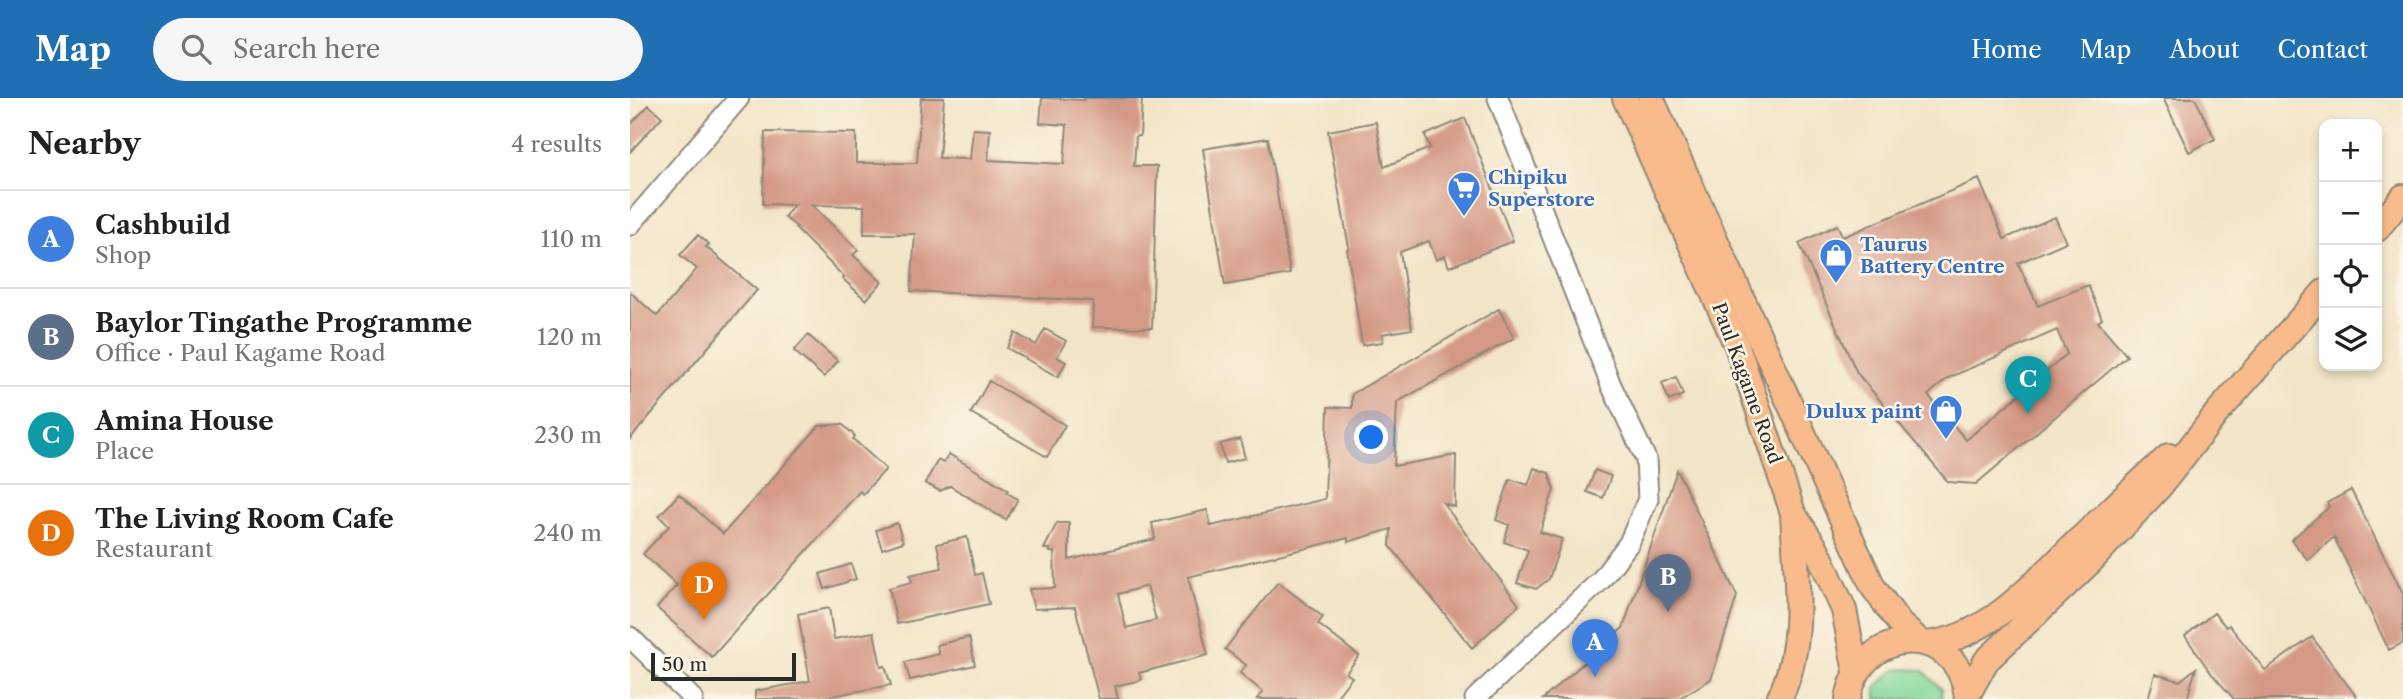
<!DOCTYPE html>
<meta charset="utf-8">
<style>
:root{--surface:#fff;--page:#f6f6f6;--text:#202124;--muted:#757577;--line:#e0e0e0;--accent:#1f6fb2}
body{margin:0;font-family:"Libre Caslon Text",serif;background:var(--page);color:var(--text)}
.controls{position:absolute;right:21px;top:21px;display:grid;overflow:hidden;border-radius:14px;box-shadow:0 4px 10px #0003}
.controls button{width:63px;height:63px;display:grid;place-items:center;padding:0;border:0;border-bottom:2px solid var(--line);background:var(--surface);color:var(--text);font:35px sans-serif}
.scale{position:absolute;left:21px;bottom:18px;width:145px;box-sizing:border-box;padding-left:7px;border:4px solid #2b2b2b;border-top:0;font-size:19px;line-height:24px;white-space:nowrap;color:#2b2b2b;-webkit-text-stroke:5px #fcf5e5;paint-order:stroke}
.you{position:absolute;left:742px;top:340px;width:24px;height:24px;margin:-18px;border:5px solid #fff;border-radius:50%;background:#1a73e8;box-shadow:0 0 0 10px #1a73e833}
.badge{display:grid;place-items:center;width:46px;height:46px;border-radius:50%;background:var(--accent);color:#fff;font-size:23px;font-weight:700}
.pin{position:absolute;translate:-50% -58px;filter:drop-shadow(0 2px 4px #0008)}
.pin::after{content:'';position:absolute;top:37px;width:24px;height:21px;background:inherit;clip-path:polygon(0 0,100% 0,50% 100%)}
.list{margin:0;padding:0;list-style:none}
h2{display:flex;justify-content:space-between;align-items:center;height:91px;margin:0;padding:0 28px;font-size:30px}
h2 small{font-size:23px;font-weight:400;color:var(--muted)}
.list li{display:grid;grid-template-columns:46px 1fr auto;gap:21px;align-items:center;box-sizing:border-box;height:98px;padding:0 28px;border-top:2px solid var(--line)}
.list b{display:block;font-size:26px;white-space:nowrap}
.list p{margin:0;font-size:23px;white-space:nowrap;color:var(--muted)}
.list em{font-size:23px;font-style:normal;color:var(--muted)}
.icon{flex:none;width:38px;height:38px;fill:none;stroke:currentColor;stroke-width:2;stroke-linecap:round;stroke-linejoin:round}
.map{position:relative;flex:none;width:1773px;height:601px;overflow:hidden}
header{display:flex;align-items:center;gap:42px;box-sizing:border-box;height:98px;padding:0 35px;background:var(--accent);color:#fff}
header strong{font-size:33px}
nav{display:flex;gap:38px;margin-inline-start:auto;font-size:24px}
.search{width:490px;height:63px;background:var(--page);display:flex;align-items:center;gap:18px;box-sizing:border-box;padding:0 24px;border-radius:38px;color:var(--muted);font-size:26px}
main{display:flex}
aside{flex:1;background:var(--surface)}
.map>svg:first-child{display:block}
.green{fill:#81d89c;stroke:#568264;stroke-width:2}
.building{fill:#d49986;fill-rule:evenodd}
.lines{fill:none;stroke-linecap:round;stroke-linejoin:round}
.minor-casing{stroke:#8e8879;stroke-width:23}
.major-casing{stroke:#8e8879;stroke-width:28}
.minor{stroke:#fff;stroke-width:19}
.major{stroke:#fabb8c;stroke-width:24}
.labels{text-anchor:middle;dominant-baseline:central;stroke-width:5;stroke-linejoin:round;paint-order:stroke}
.shop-label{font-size:19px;font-weight:bold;fill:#366cbe;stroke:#fcf5e5;text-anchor:start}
.street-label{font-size:19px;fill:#2b2b2b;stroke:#fcf5e5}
</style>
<header>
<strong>Map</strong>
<div class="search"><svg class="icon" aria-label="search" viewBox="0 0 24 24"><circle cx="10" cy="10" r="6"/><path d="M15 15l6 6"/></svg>Search here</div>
<nav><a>Home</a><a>Map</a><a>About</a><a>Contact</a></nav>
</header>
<main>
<aside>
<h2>Nearby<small>4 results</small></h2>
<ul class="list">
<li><span class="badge" style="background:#3f7fe0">A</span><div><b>Cashbuild</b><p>Shop</p></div><em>110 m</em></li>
<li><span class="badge" style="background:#5c6f8a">B</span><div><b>Baylor Tingathe Programme</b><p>Office · Paul Kagame Road</p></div><em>120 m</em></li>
<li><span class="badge" style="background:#0f9aa8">C</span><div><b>Amina House</b><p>Place</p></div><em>230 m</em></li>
<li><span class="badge" style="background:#e8710a">D</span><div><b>The Living Room Cafe</b><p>Restaurant</p></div><em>240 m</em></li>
</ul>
</aside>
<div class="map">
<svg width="1773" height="601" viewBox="0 0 1773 601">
<rect width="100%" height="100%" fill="#fcf5e5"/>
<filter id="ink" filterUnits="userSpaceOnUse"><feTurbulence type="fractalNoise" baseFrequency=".0143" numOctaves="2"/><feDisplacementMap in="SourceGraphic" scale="14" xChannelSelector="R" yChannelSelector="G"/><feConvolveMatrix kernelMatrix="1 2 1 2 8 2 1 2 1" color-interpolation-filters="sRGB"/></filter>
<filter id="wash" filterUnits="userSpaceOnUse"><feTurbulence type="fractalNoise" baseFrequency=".00686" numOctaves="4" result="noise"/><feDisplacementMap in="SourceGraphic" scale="28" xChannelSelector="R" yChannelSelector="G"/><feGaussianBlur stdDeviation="1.57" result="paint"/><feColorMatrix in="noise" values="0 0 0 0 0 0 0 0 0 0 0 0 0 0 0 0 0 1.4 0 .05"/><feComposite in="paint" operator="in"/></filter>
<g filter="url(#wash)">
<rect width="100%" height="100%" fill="#f2e4c7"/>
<path class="green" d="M 1266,571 L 1293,572 L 1312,592 L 1311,601 L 1246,601 L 1246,589 Z"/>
<g id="blocks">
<path class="building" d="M 291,0 L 314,0 L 309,60 L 340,61 L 343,31 L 360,32 L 358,62 L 434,66 L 437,27 L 410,25 L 412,0 L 454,2 L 454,0 L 512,0 L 510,38 L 506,38 L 504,68 L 527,68 L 522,230 L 462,229 L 463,203 L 281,193 L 285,136 L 234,136 L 234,108 L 182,107 L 228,152 L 223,157 L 252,184 L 236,202 L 213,181 L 214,179 L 165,130 L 167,129 L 154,119 L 164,107 L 133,106 L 135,34 L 226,35 L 226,65 L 287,65 Z
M 1533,0 L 1565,0 L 1585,41 L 1559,54 Z
M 19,7 L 32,19 L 0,54 L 0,27 Z
M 835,20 L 883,143 L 819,169 L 815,158 L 806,162 L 799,143 L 770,154 L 782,231 L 752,236 L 753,244 L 732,247 L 717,151 L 719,150 L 698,33 L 746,24 L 754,69 L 800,50 L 795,37 Z
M 638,40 L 660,176 L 595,187 L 573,51 Z
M 1349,81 L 1374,141 L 1425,119 L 1436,144 L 1388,165 L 1408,208 L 1458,187 L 1472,221 L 1468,224 L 1497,258 L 1346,386 L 1318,384 L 1227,275 L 1169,145 L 1207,127 L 1213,139 ZM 1427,232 L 1437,256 L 1336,342 L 1298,297 L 1318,280 Z
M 68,137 L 79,146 L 76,149 L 127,192 L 0,341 L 0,194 L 27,218 L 67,171 L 50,157 Z
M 869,211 L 884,240 L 767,304 L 764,368 L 826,357 L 825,409 L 813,405 L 889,507 L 842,550 L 760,448 L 761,431 L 718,444 L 718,440 L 558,479 L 578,557 L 509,575 L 511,582 L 485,588 L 488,601 L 469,601 L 445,509 L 404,511 L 399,491 L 425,490 L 424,454 L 420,454 L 420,451 L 414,451 L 427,425 L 439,425 L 439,462 L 525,441 L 522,425 L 577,412 L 581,428 L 695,401 L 698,309 L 722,310 L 722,296 ZM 517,488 L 526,522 L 496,530 L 488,496 Z
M 415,231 L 436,243 L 427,259 L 436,264 L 428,279 L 377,250 L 385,235 L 406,247 Z
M 178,237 L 208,263 L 194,279 L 164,253 Z
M 1046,279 L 1053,297 L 1039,303 L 1032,285 Z
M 359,283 L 435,327 L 417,359 L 341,315 Z
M 212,326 L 225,338 L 223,341 L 256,371 L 233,396 L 230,393 L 82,559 L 27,510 L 47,487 L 13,456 L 39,428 L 29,418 L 49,396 L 93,436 L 189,328 Z
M 610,341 L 615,360 L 595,365 L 590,346 Z
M 319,356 L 378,392 L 377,395 L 388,401 L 376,422 L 320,388 L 310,393 L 295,385 L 308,362 L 313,365 Z
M 904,370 L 919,375 L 924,391 L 910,434 L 932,441 L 919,481 L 906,491 L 887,485 L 898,452 L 874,444 L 879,427 L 866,422 L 880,381 L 898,387 Z
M 965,372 L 981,378 L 973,400 L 957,394 Z
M 1047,372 L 1107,498 L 1081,581 L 1048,601 L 913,601 L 993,530 Z
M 1721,392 L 1773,496 L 1773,545 L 1759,552 L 1704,439 L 1678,462 L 1661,442 L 1699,409 L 1697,405 Z
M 267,425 L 273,444 L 252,451 L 246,432 Z
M 337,439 L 345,477 L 352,475 L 359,506 L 267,526 L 259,490 L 282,484 L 280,477 L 312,470 L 307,446 Z
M 221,466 L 226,481 L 195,491 L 190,476 Z
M 648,484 L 693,519 L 688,526 L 729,558 L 716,575 L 722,579 L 705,601 L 627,601 L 633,594 L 610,575 L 616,567 L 595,551 Z
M 199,510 L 204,541 L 244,534 L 251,569 L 255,568 L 261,587 L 185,601 L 125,601 L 125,593 L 180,583 L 168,516 Z
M 1584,515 L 1596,529 L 1599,527 L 1635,572 L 1682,539 L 1728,601 L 1604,601 L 1581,575 L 1555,538 Z
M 339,539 L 345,567 L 280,582 L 275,564 L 309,556 L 307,547 Z
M 1566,570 L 1557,601 L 1518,601 L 1525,576 L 1550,583 Z"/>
</g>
</g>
<g filter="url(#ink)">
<use href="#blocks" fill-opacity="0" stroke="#8e8879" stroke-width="2"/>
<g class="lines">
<defs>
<path id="minor" d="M 0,127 L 109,0
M 0,539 L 63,601
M 845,601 L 971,482 L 999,445 L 1018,401 L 1016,361 L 981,287 L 868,0"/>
<path id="major" d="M 995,0 L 1107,248 L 1163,415 L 1187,452 L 1214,512 L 1226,574
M 1021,0 L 1243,489 L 1270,526 L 1292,545
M 1747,131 L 1773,99
M 1297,546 C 1359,540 1406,483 1449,442 C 1479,414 1508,385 1539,358
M 1337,598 L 1356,563 L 1461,463 L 1531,387 L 1587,315 L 1694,194
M 1149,601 C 1177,545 1166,477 1163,416
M 1218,601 C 1232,524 1331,525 1337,601"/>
</defs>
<use href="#minor" class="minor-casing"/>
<use href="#major" class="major-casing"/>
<use href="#minor" class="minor"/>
<use href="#major" class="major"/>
</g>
</g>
<defs>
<symbol id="supermarket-pin" viewBox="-11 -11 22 30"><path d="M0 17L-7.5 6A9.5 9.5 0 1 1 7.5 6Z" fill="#3f7fe0" stroke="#fcf5e5"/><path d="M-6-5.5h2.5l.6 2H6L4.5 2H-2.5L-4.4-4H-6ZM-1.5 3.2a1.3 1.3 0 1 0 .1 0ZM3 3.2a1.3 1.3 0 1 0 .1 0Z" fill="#fff"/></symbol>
<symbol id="shop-pin" viewBox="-11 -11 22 30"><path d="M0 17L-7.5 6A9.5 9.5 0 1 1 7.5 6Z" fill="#3f7fe0" stroke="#fcf5e5"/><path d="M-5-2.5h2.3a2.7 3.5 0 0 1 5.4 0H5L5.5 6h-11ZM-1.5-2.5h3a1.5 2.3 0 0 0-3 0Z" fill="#fff"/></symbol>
</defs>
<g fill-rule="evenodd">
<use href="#supermarket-pin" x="815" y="71" width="38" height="52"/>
<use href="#shop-pin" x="1187" y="138" width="38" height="52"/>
<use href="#shop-pin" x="1297" y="294" width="38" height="52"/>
</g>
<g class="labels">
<g class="shop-label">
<text x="858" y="79">Chipiku<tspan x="858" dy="22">Superstore</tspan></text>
<text x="1230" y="146">Taurus<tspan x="1230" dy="22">Battery Centre</tspan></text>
<text x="1292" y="313" text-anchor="end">Dulux paint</text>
</g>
<g class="street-label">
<text transform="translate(1117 285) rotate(70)">Paul Kagame Road</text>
</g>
</g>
</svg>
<div class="controls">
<button>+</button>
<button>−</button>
<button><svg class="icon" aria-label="locate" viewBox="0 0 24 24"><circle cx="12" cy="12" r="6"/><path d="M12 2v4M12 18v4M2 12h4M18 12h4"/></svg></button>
<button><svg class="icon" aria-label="layers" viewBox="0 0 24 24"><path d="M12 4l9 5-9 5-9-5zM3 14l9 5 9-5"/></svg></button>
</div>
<div class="scale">50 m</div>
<div class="you"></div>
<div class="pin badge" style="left:965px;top:579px;background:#3f7fe0">A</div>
<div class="pin badge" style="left:1038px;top:514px;background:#5c6f8a">B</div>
<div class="pin badge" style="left:1398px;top:316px;background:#0f9aa8">C</div>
<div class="pin badge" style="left:74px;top:522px;background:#e8710a">D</div>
</div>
</main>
